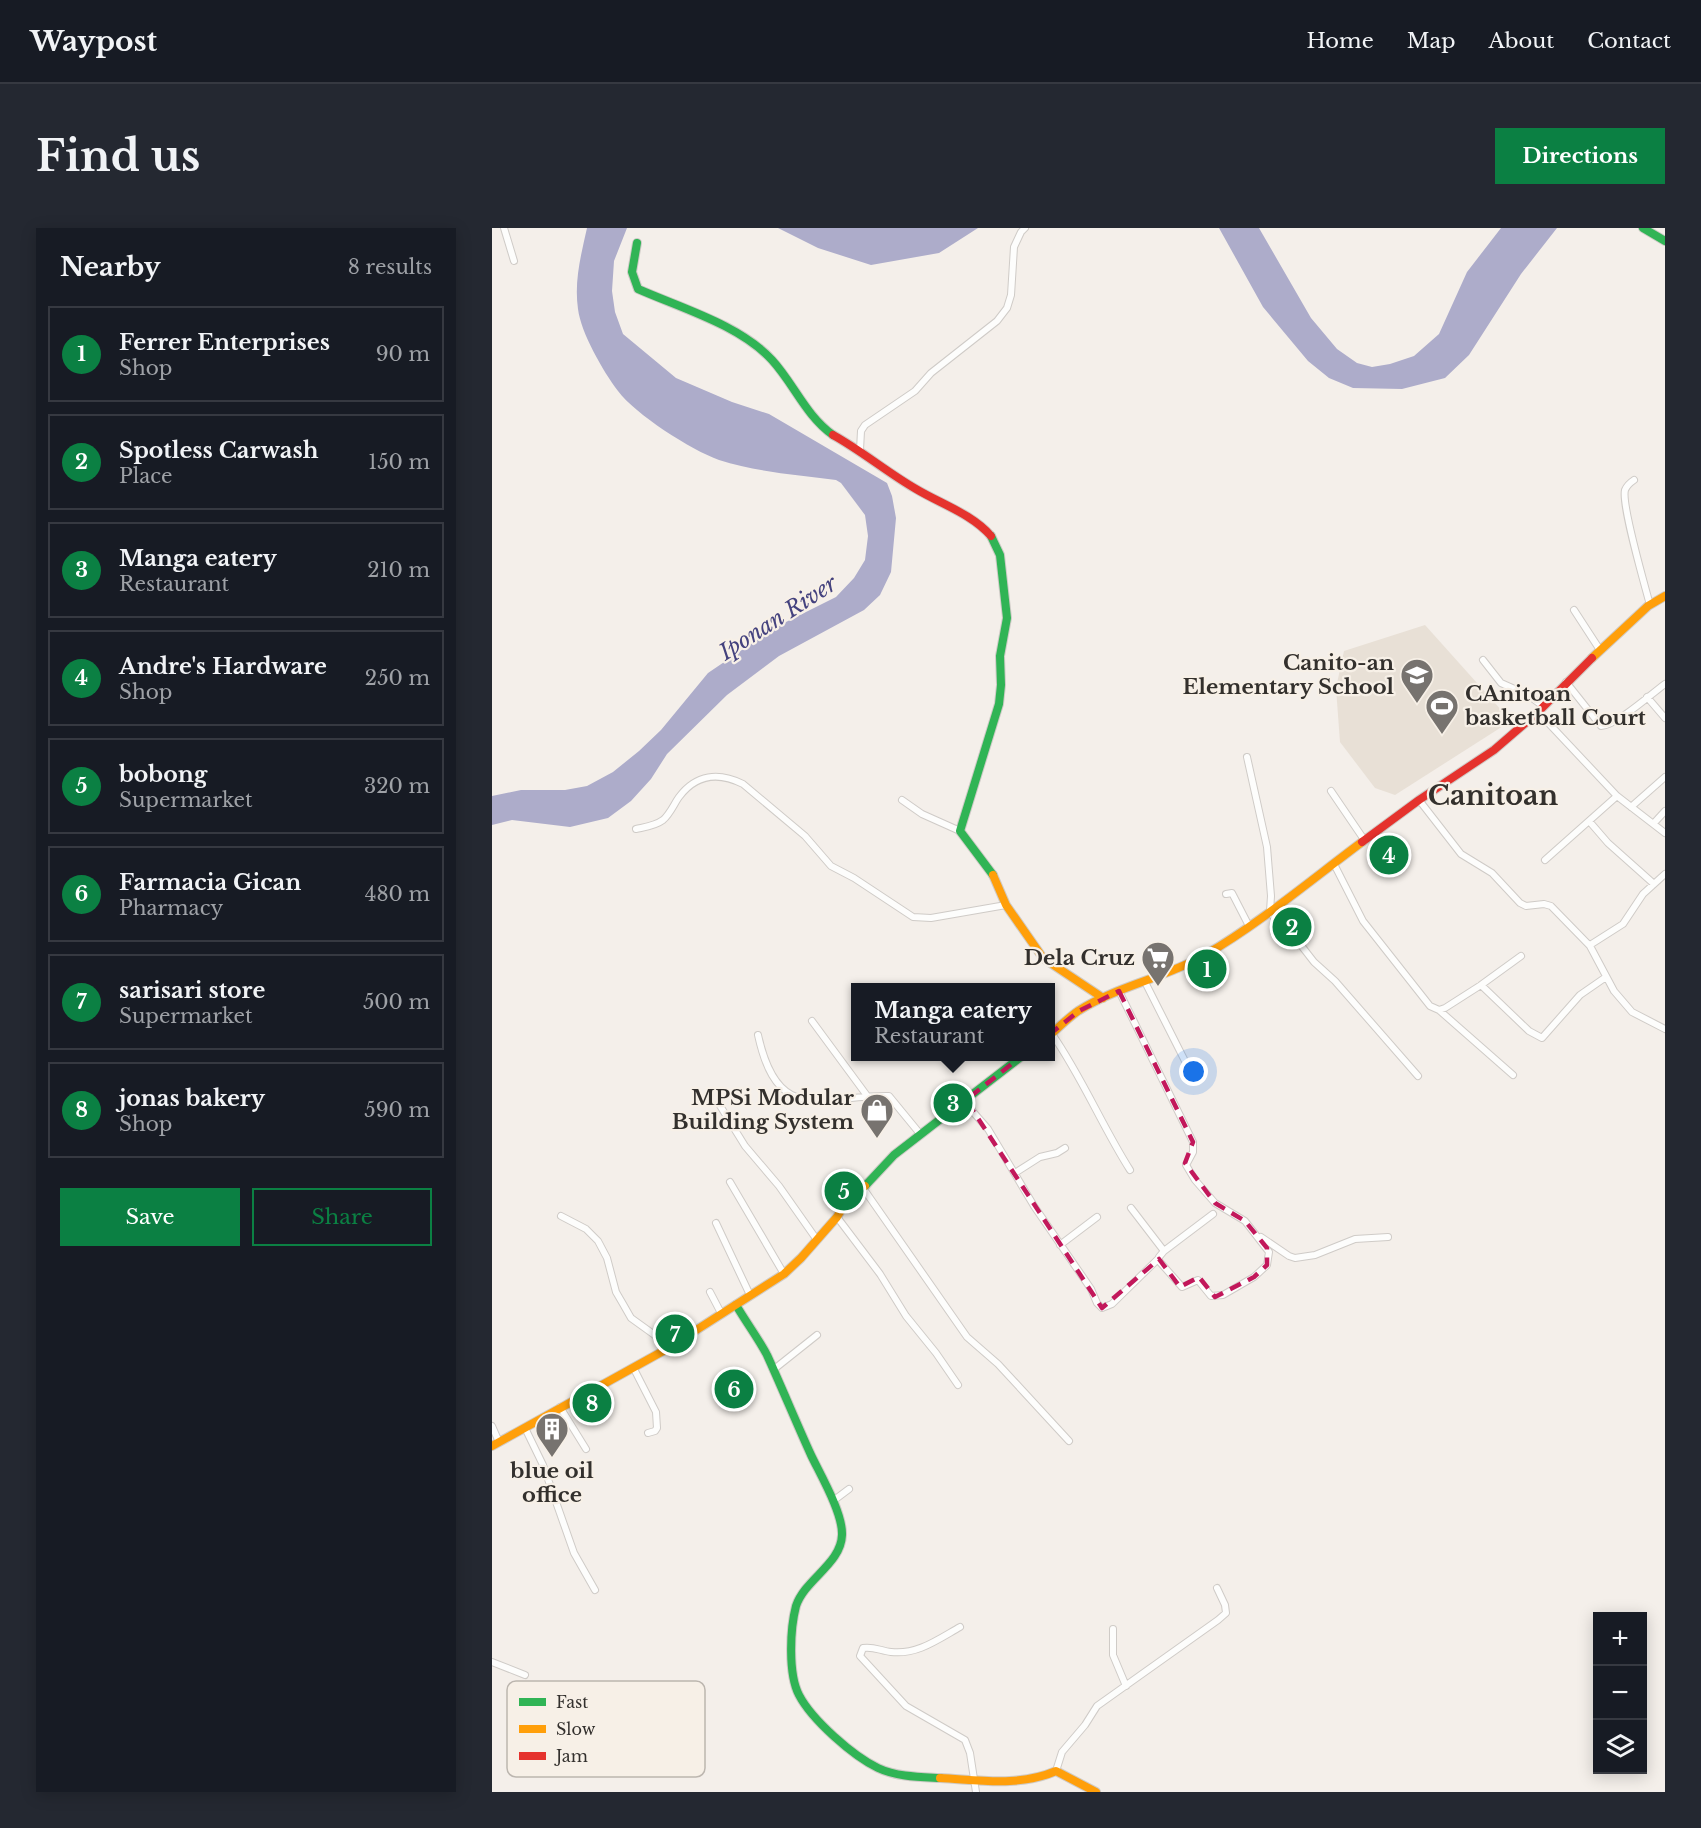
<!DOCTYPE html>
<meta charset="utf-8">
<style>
:root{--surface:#171b24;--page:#242831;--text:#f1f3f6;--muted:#9ea1a6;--line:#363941;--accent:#0b8043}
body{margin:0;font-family:"Libre Baskerville",serif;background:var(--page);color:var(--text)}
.controls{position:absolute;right:18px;bottom:18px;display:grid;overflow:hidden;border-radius:0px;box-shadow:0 3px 15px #0003}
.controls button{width:54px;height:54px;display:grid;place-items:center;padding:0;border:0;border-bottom:2px solid var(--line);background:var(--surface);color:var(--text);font:30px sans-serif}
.you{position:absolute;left:702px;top:844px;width:21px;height:21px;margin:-15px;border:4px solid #fff;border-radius:50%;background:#1a73e8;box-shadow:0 0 0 9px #1a73e833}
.badge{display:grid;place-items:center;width:39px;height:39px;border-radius:50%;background:var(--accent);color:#fff;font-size:20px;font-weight:700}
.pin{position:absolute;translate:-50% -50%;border:3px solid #fff;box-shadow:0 2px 6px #0006}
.popup{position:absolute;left:359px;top:755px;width:204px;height:78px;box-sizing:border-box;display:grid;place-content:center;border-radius:0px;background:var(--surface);filter:drop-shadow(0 2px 4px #0005);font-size:20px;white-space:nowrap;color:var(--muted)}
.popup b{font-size:22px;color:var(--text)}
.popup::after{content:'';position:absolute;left:50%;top:100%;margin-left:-12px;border:12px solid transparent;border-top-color:var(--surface)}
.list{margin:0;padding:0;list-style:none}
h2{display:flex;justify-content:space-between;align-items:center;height:78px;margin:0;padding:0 24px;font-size:26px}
h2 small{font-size:20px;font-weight:400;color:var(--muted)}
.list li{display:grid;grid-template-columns:39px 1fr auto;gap:18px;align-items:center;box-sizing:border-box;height:96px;margin:0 12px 12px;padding:0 12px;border:2px solid var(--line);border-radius:0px}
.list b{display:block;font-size:22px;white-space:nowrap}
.list p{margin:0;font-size:20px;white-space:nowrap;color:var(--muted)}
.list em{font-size:20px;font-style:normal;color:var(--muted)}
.actions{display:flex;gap:12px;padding:18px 24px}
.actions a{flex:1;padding:14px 0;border:2px solid var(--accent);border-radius:0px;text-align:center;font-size:21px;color:var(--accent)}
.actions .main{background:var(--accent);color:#fff}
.icon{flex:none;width:33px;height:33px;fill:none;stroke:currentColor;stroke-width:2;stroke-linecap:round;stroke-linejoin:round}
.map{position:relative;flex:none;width:1173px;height:1564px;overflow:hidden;border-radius:0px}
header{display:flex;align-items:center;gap:36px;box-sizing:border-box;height:84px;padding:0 30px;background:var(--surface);border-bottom:2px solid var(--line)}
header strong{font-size:28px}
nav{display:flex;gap:33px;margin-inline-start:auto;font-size:21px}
.intro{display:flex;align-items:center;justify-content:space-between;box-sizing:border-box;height:144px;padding:0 36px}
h1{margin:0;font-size:42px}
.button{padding:15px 27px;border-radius:0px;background:var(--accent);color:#fff;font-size:21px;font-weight:700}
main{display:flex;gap:36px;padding:0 36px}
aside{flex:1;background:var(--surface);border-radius:0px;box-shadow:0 3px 15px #0003}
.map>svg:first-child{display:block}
.built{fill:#e8e0d6}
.water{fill:#adacca}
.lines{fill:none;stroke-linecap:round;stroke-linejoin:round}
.street-casing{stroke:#cfcbc7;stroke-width:8}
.fast-casing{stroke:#cfcbc7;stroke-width:10}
.slow-casing{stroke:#cfcbc7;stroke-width:10}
.jam-casing{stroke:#cfcbc7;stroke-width:10}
.street{stroke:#fdfdfc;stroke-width:6}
.fast{stroke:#30b455;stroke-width:8}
.slow{stroke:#ff9f0a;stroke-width:8}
.jam{stroke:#e5322d;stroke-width:8}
.marked{fill:none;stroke:#c2185b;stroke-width:4.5;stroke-dasharray:12 8;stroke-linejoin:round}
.labels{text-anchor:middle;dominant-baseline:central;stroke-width:4.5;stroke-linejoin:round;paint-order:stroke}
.poi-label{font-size:21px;font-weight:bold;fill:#33302d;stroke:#f7f0e7;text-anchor:end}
.water-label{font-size:22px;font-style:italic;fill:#44427e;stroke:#f7f0e7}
.district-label{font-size:27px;font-weight:bold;fill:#33302d;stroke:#f7f0e7}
.key{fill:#f7f0e7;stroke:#bcb6af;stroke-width:1.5}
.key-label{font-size:16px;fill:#33302d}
</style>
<header>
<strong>Waypost</strong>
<nav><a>Home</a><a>Map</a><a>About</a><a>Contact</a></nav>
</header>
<div class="intro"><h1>Find us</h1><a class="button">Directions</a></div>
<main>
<aside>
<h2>Nearby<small>8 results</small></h2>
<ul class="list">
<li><span class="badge">1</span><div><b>Ferrer Enterprises</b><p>Shop</p></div><em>90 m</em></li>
<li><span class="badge">2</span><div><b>Spotless Carwash</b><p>Place</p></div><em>150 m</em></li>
<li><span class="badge">3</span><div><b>Manga eatery</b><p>Restaurant</p></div><em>210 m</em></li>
<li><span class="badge">4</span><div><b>Andre's Hardware</b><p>Shop</p></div><em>250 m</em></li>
<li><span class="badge">5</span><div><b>bobong</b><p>Supermarket</p></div><em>320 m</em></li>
<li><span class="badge">6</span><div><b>Farmacia Gican</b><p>Pharmacy</p></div><em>480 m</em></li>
<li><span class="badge">7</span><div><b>sarisari store</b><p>Supermarket</p></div><em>500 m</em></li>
<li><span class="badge">8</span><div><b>jonas bakery</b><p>Shop</p></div><em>590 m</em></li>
</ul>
<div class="actions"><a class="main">Save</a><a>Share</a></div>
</aside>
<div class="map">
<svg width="1173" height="1564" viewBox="0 0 1173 1564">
<rect width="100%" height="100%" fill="#f4efea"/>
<path class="built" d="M 933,397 L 1019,493 L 903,567 L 883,560 L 848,514 L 844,460 L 852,423 Z"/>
<path class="water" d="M 95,0 L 135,0 L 122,33 L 120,63 L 123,84 L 131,106 L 184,150 L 240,174 L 277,186 L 395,255 L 400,268 L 404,290 L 399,344 L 388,367 L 372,382 L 287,428 L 235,467 L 175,526 L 159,551 L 139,573 L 116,590 L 78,599 L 20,592 L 0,597 L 0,568 L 29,562 L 73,562 L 95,558 L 121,544 L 147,523 L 169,502 L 216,445 L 284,399 L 344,369 L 362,350 L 373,332 L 376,308 L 373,287 L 349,255 L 344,252 C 306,247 264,244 227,232 C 199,222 143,186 126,163 C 111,143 89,105 86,81 C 82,53 89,27 95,0 Z
M 286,0 L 486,0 L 447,25 L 379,37 L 326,20 Z
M 727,0 L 767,0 L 819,90 L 845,121 L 865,135 L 880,139 L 898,136 L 922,128 L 947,106 L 975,44 L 1009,0 L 1065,0 L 1029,46 L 977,127 L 953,150 L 910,161 L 861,160 L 837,150 L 816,133 L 771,79 Z"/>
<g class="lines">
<defs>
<path id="street" d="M 12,0 L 22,33
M 368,222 L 369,203 L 373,197 L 423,163 L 439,145 L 505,93 L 515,80 L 519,67 L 522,19 L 529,4 L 533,0
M 1142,252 C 1139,254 1135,257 1133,262 C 1129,276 1153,358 1158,377
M 1082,382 L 1108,422
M 991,432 L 1009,455 L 1036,467 L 1051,478
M 1074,454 L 1109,498 C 1125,497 1158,467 1173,456
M 1155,469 L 1173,490
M 1046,484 L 1125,568 L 1173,605
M 755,529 L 775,619 L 779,668 L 778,683 L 784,693 L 808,716 L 822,734 L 843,753 L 926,848
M 839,563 L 873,613
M 410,572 L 430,586 L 468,603
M 927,572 L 969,626 L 1000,645 L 1028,675 L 1034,678 L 1052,676 L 1059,678 L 1098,718 L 1122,763 L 1140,784 L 1173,801
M 1139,579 L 1173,549
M 1097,593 L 1116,615 L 1162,656
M 1162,595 L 1173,583
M 144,601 C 153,599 163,598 171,592 C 178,586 182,576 187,569 C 204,546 227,544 251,556 L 313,608 L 339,638 L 362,650 L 421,689 L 439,690 L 514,677
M 1053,632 L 1125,568
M 842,636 L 871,693 L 938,778 L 947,782 L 953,780 L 989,757 L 1037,803 L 1050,810 L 1088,767 L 1114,749
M 734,666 L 740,665 L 757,698
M 1098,717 L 1131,696 L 1151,666 L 1173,646
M 653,754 L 696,839
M 989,757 L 1029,728
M 627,763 L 701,914 L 701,924 L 694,937 L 703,952 L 723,975 L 753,993 L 777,1024 L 775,1037 L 762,1049 L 731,1067 L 719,1068 L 706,1052 L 690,1059 L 667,1033 L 667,1029 L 672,1023 L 639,980
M 947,782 L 1021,847
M 320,793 L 376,869
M 560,806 C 590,849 610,898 638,942
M 266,807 C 286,898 328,867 397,868 L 429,907
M 474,872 L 482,885 L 496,901 L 542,978 L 599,1061 L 605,1075 L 610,1080 L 620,1076 L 666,1031
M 227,876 L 253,918 L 287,958 L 325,1012
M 523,945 L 548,929 L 565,925 L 573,920
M 238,954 L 292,1046
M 371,960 L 475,1109 L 506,1136 L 577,1213
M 69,988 L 94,1001 L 106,1013 L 115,1030 L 124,1064 L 131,1076 L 139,1090 L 164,1108 L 173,1122
M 345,989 L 388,1046 L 414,1088 L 444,1125 L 466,1157
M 224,995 L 258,1067
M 769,1009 L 797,1028 L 803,1030 L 823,1027 L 863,1011 L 896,1009
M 568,1017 L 605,989
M 672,1023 L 721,986
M 218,1064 L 229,1085
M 141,1139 L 164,1184 L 165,1200 L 163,1203 L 156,1205
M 281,1142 L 325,1107
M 68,1179 L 94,1221
M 0,1198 L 7,1214
M 33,1200 L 51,1237 L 82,1325 L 103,1362
M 341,1273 L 357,1261
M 468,1399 C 445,1412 425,1427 399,1424 C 389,1423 381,1418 371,1420 L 368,1428 L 414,1478 L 473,1512 L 478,1525 L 484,1564
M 621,1401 L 621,1427 L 634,1458
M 0,1434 L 33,1447
M 564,1543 L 570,1524 L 593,1497 L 605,1478 L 726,1392 L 734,1385 L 733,1377 L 725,1360"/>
<path id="fast" d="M 1151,0 L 1173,13
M 145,15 L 140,44 L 146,61 C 189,80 248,97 280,132 C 302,156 314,188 341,207
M 499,308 L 508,327 L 515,390 L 508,428 L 509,457 L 507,476 L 468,603 L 501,647
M 373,958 L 402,927 L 530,828
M 244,1077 C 254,1094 266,1110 275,1127 C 290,1160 304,1194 319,1227 C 328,1246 351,1285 350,1307 C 349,1336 313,1351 304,1378 C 298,1401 296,1446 307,1467 C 320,1492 361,1528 386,1540 C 405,1549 428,1549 448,1550"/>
<path id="slow" d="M 1100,430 L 1156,378 L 1173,368
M 501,647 L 514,677 L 551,730 L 611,770
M 558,807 C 567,799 576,790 586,783 C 625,758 673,750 713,727 C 768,695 819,652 870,614
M 0,1218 L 173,1122 L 292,1046 L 309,1030 L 345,989 L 354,974 L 373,958
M 448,1550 C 488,1552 527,1559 564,1543 L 604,1564"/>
<path id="jam" d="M 341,207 C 370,223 396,245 424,261 C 449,276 480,286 499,308
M 870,614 L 927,572 L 1002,522 L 1046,484 L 1100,430"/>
</defs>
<use href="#street" class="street-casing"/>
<use href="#fast" class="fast-casing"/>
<use href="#slow" class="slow-casing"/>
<use href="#jam" class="jam-casing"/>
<use href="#street" class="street"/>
<use href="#fast" class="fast"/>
<use href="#slow" class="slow"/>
<use href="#jam" class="jam"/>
</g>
<path class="marked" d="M 627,763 L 701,914 L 693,935 L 723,975 L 753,993 L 775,1020 L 775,1037 L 762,1049 L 723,1069 L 707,1049 L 688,1059 L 667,1031 L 610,1080 L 474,872 L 587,783 Z"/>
<defs>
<symbol id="school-pin" viewBox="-11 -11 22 30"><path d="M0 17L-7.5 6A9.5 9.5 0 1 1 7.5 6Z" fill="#77736f" stroke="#f7f0e7"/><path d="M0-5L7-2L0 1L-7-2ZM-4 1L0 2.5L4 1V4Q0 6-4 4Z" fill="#fff"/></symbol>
<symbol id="stadium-pin" viewBox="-11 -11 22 30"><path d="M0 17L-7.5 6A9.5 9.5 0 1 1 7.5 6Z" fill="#77736f" stroke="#f7f0e7"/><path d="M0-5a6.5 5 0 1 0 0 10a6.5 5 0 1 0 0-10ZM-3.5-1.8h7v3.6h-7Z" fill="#fff"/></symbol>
<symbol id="supermarket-pin" viewBox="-11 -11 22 30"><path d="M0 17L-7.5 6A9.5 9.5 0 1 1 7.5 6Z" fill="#77736f" stroke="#f7f0e7"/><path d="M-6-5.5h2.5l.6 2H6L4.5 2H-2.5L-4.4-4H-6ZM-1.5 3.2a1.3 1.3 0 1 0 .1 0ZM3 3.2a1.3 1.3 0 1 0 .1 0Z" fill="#fff"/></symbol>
<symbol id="shop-pin" viewBox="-11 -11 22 30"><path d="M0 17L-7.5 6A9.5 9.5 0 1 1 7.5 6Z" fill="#77736f" stroke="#f7f0e7"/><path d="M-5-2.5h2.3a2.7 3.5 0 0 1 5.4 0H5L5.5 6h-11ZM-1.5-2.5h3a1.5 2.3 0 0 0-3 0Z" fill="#fff"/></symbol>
<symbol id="building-pin" viewBox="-11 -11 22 30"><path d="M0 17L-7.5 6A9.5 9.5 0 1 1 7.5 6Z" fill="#77736f" stroke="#f7f0e7"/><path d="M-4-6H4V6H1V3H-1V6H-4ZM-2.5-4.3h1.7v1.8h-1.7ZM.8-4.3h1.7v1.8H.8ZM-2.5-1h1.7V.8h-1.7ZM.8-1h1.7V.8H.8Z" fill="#fff"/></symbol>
</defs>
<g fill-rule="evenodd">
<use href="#school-pin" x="906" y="428" width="38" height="52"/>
<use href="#stadium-pin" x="931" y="459" width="38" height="52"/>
<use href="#supermarket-pin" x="647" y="711" width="38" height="52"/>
<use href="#shop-pin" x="366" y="863" width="38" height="52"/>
<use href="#building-pin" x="41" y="1182" width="38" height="52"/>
</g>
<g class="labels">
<g class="poi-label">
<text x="902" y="435">Canito-an<tspan x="902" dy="24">Elementary School</tspan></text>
<text x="973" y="466" text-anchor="start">CAnitoan<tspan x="973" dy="24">basketball Court</tspan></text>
<text x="643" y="730">Dela Cruz</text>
<text x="362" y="870">MPSi Modular<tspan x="362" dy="24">Building System</tspan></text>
<text x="60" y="1243" text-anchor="middle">blue oil<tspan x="60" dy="24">office</tspan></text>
</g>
<g class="water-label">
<text transform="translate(286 390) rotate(-33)">Iponan River</text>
</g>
<g class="district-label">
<text x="1001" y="567">Canitoan</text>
</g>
</g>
<rect x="15" y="1453" width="198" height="96" rx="9" class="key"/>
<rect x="27" y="1470" width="27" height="8" fill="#30b455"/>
<rect x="27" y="1497" width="27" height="8" fill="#ff9f0a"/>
<rect x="27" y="1524" width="27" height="8" fill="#e5322d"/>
<g class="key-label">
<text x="64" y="1480">Fast</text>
<text x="64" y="1507">Slow</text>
<text x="64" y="1534">Jam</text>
</g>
</svg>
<div class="controls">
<button>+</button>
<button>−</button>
<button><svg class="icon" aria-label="layers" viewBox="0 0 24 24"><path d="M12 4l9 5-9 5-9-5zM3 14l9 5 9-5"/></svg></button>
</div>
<div class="you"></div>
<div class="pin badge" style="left:715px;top:741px">1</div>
<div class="pin badge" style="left:800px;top:699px">2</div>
<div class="pin badge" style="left:461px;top:875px">3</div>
<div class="popup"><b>Manga eatery</b>Restaurant</div>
<div class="pin badge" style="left:897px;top:627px">4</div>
<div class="pin badge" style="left:352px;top:963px">5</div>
<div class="pin badge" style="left:242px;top:1161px">6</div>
<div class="pin badge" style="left:183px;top:1106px">7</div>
<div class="pin badge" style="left:100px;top:1175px">8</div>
</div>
</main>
